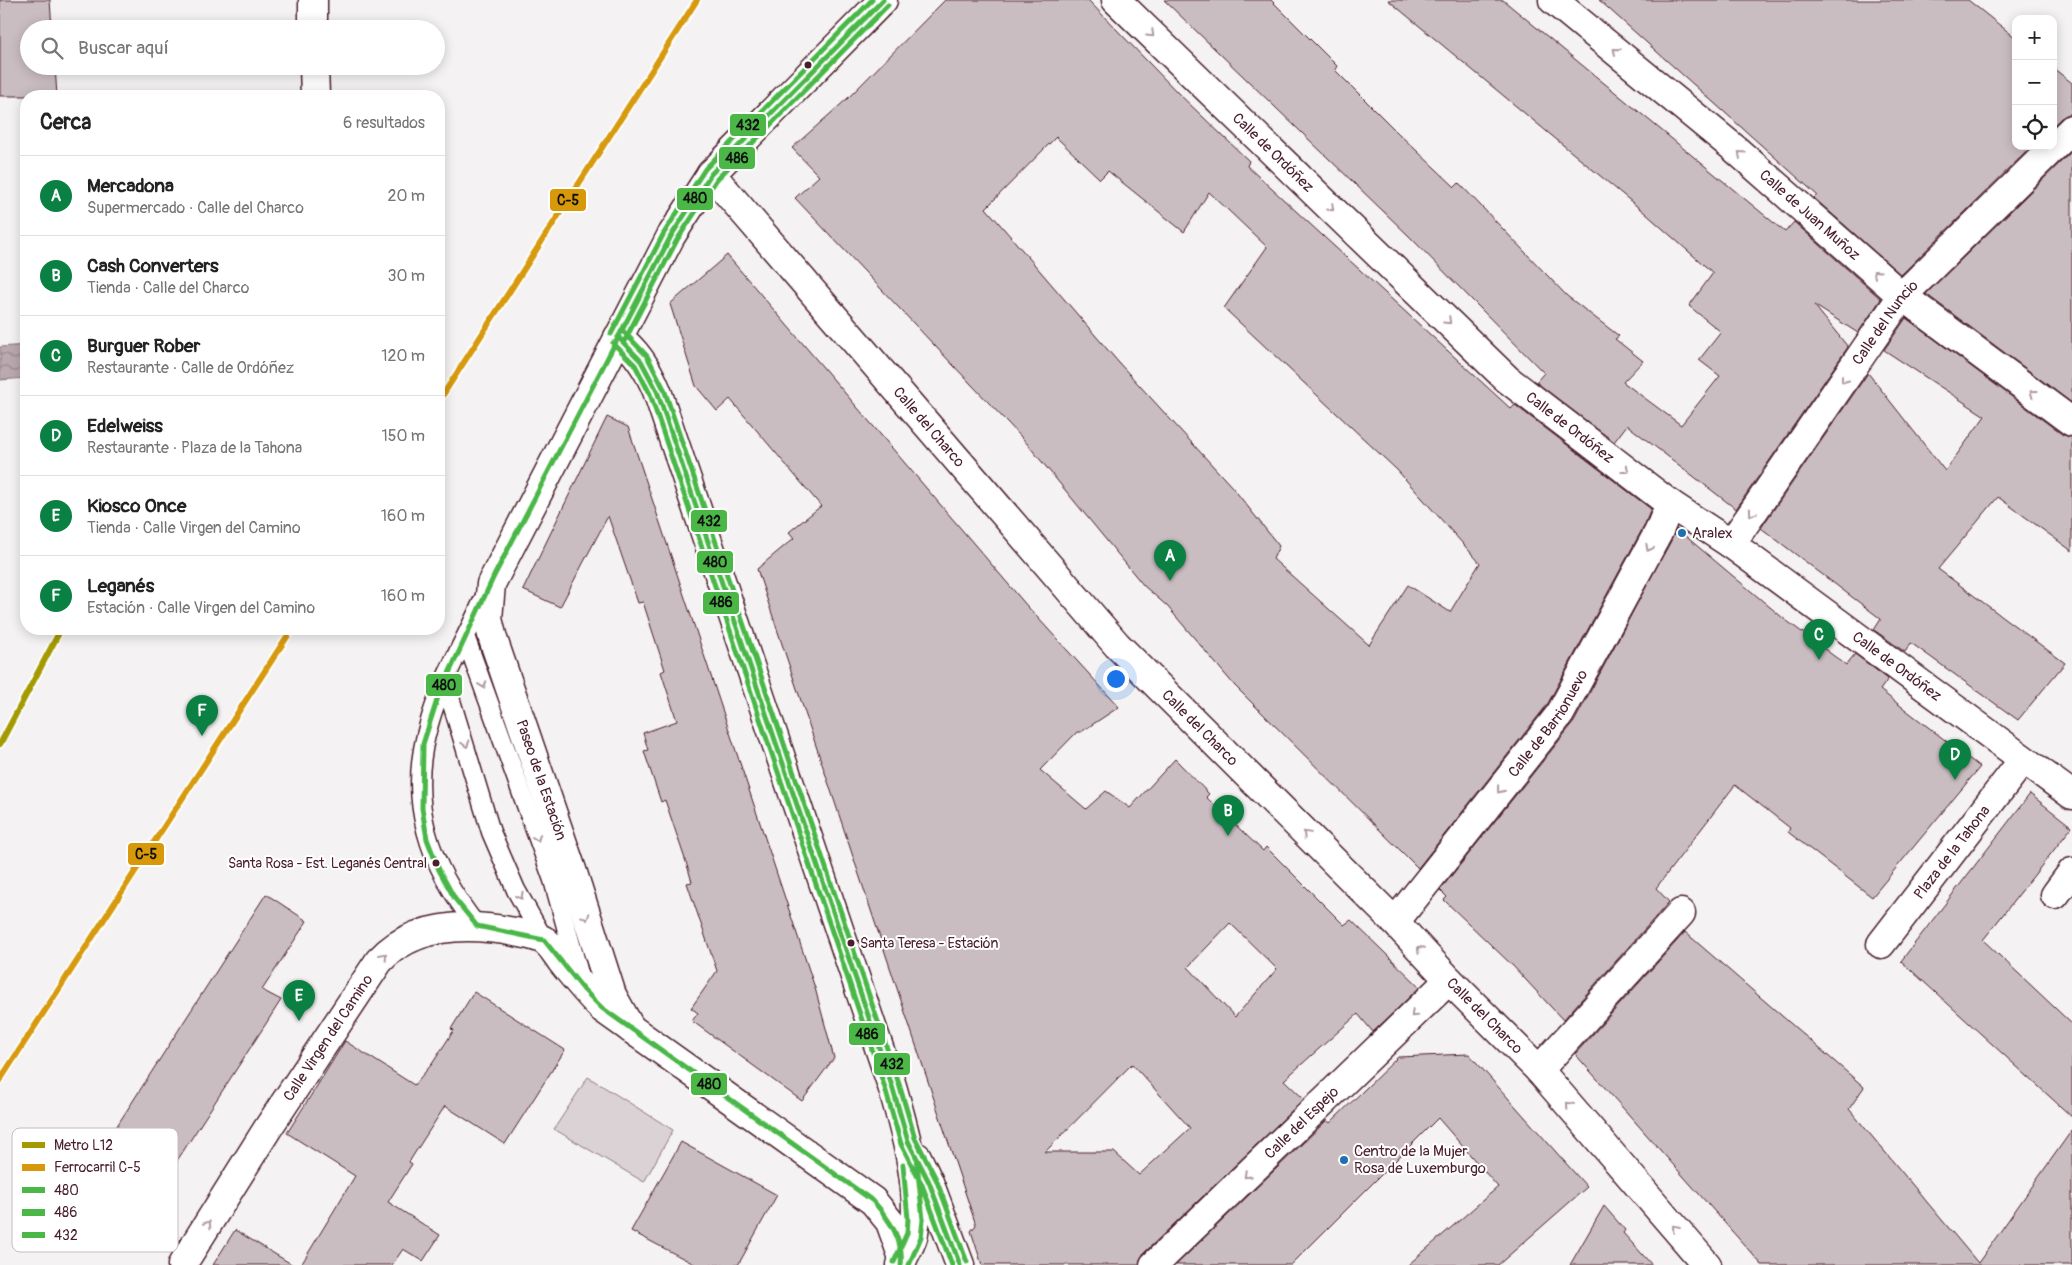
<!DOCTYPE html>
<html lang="es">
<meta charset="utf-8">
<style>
:root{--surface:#fff;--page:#f2f2f2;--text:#222;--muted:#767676;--line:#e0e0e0;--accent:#0b8043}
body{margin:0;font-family:Pangolin,sans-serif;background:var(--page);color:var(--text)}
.controls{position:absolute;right:15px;top:15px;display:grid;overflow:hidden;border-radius:10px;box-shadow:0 2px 12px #0003}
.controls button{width:45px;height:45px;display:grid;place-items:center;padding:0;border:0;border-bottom:1px solid var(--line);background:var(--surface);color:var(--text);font:25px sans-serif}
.you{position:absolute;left:1115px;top:678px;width:18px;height:18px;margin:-12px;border:4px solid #fff;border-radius:50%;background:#1a73e8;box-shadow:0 0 0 8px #1a73e833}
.badge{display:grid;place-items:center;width:32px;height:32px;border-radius:50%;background:var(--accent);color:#fff;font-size:16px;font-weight:700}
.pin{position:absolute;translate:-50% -41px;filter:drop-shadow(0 1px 2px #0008)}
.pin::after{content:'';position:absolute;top:26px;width:18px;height:15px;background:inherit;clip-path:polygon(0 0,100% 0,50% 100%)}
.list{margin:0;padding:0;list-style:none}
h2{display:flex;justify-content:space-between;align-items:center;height:65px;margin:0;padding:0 20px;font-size:21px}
h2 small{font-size:16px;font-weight:400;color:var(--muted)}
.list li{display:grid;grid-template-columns:32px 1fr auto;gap:15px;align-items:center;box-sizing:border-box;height:80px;padding:0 20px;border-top:1px solid var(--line)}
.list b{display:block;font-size:19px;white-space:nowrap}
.list p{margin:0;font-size:16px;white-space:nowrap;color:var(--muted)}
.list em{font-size:16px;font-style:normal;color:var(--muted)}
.icon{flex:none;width:28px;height:28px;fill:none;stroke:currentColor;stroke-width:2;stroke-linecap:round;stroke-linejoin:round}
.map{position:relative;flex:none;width:2072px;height:1265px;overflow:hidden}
.search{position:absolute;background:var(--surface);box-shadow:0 2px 12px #0003;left:20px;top:20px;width:425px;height:55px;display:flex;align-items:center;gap:12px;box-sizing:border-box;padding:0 18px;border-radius:28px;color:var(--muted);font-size:19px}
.panel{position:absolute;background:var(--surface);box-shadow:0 2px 12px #0003;left:20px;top:90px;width:425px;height:545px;border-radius:20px}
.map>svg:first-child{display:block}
.green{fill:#dbd2d5;stroke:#927880}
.water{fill:url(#water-waves);stroke:#8d727a}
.building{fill:#cabdc1;stroke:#4a1f2b;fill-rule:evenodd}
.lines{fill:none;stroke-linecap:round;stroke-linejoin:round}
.lane-casing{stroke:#4a1f2b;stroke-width:21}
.street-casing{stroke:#4a1f2b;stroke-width:31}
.lane{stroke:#fff;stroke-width:18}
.street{stroke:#fff;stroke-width:28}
.bus-1-casing{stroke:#fff;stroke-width:9}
.bus-2-casing{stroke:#fff;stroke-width:9}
.bus-3-casing{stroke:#fff;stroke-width:9}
.bus-1{stroke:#4ab747;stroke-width:5}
.bus-2{stroke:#4ab747;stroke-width:5}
.bus-3{stroke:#4ab747;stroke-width:5}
.rail-1-casing{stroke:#fff;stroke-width:10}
.rail-1{stroke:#d79909;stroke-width:6}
.metro-1-casing{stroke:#fff;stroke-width:10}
.metro-1{stroke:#a49a00;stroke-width:6}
.oneway{stroke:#ae9aa0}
.bus-dot{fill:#4a1f2b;stroke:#fff;stroke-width:2}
.poi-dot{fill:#1f6fb2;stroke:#fff;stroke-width:2}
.labels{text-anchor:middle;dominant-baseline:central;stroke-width:4;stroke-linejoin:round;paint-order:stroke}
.bus-label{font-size:14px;fill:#4a1f2b;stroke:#fff;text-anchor:end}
.street-label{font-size:15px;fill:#4a1f2b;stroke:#fff}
.poi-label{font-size:15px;fill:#4a1f2b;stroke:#fff;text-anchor:start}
.key{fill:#fff;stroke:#c9bcbf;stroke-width:1}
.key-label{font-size:14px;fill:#4a1f2b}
.line-badge{stroke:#fff;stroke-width:2}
.pale-badge-label{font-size:14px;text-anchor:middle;font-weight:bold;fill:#111}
</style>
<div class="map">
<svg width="2072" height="1265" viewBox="0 0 2072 1265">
<defs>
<pattern id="water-waves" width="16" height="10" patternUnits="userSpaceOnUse" patternTransform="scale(1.25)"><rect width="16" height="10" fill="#baa9ae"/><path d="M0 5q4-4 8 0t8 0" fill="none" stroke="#99898e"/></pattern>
</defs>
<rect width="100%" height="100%" fill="#f4f2f2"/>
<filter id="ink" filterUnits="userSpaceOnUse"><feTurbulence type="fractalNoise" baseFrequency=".02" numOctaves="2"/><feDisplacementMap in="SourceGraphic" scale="10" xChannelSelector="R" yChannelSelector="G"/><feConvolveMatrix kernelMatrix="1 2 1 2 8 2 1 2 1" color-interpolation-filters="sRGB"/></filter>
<g filter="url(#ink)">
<path class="green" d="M 588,1077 L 673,1130 L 644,1182 L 554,1129 Z"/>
<path class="water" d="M 26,345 L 26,378 L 0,380 L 0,347 Z"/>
<path class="building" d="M 0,0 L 50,0 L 52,29 L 29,29 L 29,66 L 55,66 L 57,96 L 0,96 Z
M 945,0 L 1088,0 L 1178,93 L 1249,161 L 1247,166 L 1511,409 L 1515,405 L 1651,509 L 1644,526 L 1547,705 L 1418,868 L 1235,686 L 1167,606 L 1144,586 L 1024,440 L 795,198 L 819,176 L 792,148 L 848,98 ZM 1056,137 L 1100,179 L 1108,171 L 1184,232 L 1209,192 L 1267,247 L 1224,308 L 1397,470 L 1480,563 L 1450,612 L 1408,585 L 1369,645 L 1273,559 L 1279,546 L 1233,488 L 1119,363 L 986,208 Z
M 1164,0 L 1271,0 L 1337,66 L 1335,70 L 1398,133 L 1455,187 L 1459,183 L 1567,296 L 1619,336 L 1615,339 L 1643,361 L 1623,382 L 1681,425 L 1720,376 L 1699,360 L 1721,332 L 1689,306 L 1713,273 L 1645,213 L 1388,0 L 1503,0 L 1785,232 L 1794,222 L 1881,299 L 1858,333 L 1814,305 L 1848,347 L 1736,509 L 1627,425 L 1614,442 L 1536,382 L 1544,373 L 1409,236 Z
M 1599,0 L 1968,0 L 2016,38 L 2016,146 L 2032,146 L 1901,275 L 1814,198 L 1817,195 Z
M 2053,68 L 2072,83 L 2072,114 L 2061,118 L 2053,126 Z
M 2072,151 L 2072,403 L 1926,294 Z
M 727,255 L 1027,606 L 1119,707 L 1081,732 L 1077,732 L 1040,770 L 1086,809 L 1106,791 L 1130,808 L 1175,759 L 1209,794 L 1206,797 L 1263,851 L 1266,847 L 1344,925 L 1351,920 L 1420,987 L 1373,1032 L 1358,1014 L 1284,1080 L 1304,1099 L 1143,1254 L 1139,1265 L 982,1265 L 971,1231 L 976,1225 L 757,569 L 794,538 L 789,532 L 821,506 L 730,399 L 717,411 L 696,386 L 670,304 ZM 1230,923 L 1277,969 L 1235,1017 L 1188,967 ZM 1132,1064 L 1190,1128 L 1139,1175 L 1114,1152 L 1045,1152 Z
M 1906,318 L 2063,435 L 2072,437 L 2072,551 L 1998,497 L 1938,569 L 2065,663 L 2018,720 L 1911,643 L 1905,652 L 1874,630 L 1881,619 L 1761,528 L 1868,373 L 1945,471 L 1985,416 L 1884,350 Z
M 607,417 L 628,427 L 815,988 L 834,1058 L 802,1101 L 692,1021 L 698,1013 L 691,1008 L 717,971 L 687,883 L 692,882 L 687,865 L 665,800 L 661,802 L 644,751 L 648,750 L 643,733 L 677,721 L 661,672 L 665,670 L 643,602 L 638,603 L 608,516 L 560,607 L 523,590 Z
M 1677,529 L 1783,618 L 1846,665 L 1855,654 L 1888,679 L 1880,690 L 1980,767 L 1872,897 L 1788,832 L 1790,828 L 1735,785 L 1656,888 L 1669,902 L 1563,1020 L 1513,966 L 1444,900 L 1447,897 L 1440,890 L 1574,722 Z
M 2030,794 L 2072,827 L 1983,940 L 2072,1024 L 2072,1117 L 1901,961 Z
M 266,894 L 307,921 L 262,990 L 281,1000 L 267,1022 L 158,1190 L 135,1205 L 98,1214 L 68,1202 Z
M 1685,932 L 1864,1087 L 1849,1109 L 1978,1263 L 2072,1130 L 2072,1265 L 1762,1265 L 1575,1054 Z
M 474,992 L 565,1050 L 540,1089 L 505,1144 L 445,1106 L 409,1162 L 412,1164 L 388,1202 L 440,1235 L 423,1261 L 403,1249 L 392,1265 L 301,1265 L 355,1176 L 287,1133 L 322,1078 L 345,1041 L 414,1085 L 432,1064 L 454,1030 L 451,1029 Z
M 1469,1054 L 1587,1187 L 1498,1265 L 1408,1265 L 1498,1187 L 1438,1118 L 1291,1265 L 1176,1265 L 1327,1120 L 1330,1123 L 1398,1057 Z
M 681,1142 L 777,1195 L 738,1265 L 696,1265 L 631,1231 Z
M 1604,1206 L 1625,1230 L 1623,1233 L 1652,1265 L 1570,1265 Z
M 235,1230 L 293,1265 L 213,1265 Z"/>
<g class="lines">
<defs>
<path id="lane" d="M 466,639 L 553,880 L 580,977
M 445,681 L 491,832 L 516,890 L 544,940
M 477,926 C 429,866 406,801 429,724 C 441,680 466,639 484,598"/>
<g id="street">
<path d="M 313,0 L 313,29"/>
<path id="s1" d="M 1116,0 L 1507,379 L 1670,504 L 1731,544 L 2072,795"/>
<path id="s2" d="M 1553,0 L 1735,149 L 1902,296 L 2072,422"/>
<path d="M 314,66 L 315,96"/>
<path id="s3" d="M 711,174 L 1117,645 L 1395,922 L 1449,980 L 1539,1070 L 1707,1265"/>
<path d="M 618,337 C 637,351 648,369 657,391 L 892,1086 C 904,1128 922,1189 914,1233 C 912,1245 904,1253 901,1265"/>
<path id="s4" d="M 1731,544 L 1902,296 L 2072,129"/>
<path d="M 2055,895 L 2072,872"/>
<path id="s5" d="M 1395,922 L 1560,714 L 1658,533 L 1670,504"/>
<path id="s6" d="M 1881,944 L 2023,760"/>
<path d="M 631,1029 L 612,995 L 572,870 L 493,639 L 488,619 L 491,584 L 671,236 L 711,174 L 883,0"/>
<path d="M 1539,1070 L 1681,913"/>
<path d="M 917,1157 L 929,1182 L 960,1265"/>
<path id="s7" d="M 182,1265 L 268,1128 L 379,961 C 414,923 468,923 515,932 C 524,934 538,936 545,941 C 551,945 557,955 562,962 C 575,978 587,993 602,1008 L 873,1201 L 890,1222 L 903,1258"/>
<path id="s8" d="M 1154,1265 L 1449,980"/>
</g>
</defs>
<use href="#lane" class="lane-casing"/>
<use href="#street" class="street-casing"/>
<use href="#lane" class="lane"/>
<use href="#street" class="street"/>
<defs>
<path id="bus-1" d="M 883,0 L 711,174 L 671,236 L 494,576 L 438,697 L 423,744 L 422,808 L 427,839 L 439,870 L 455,899 L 477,926 L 544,940 L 584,990 L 602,1008 L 873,1201 C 889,1219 904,1240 901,1265
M 618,337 L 641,361 L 657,391 L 892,1086 L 908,1141 L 929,1182 L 960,1265"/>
<path id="bus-2" d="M 625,340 L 677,240 L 717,179 L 888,5
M 613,343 L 635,365 L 650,394 L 885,1088 L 901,1144 L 922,1185 L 952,1265
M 909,1265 L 921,1237 L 923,1220 L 917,1163"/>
<path id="bus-3" d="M 623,331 L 647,356 L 664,389 L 899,1084 L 915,1138 L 936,1179 L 967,1262
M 611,334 L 664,233 L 705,169 L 872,0
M 894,1262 L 907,1233 L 908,1219 L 903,1165"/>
</defs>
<use href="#bus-1" class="bus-1-casing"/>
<use href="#bus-2" class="bus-2-casing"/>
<use href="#bus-3" class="bus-3-casing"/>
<use href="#bus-1" class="bus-1"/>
<use href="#bus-2" class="bus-2"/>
<use href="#bus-3" class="bus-3"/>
<defs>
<path id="rail-1" d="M 439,401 L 697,0
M 0,1080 L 292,629"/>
</defs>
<use href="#rail-1" class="rail-1-casing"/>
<use href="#rail-1" class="rail-1"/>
<defs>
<path id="metro-1" d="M 0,744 L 61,629"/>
</defs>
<use href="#metro-1" class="metro-1-casing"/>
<use href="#metro-1" class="metro-1"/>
</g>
<defs><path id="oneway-chevron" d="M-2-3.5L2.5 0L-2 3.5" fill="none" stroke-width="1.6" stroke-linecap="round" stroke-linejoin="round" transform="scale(1.25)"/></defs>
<g class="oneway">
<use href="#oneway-chevron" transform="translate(1151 34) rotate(44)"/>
<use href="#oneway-chevron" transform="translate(1616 51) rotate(-141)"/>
<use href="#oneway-chevron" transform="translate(1741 154) rotate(-138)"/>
<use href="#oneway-chevron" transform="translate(1331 208) rotate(44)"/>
<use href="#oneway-chevron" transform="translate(1876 273) rotate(-138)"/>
<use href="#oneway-chevron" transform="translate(1448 321) rotate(44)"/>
<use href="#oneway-chevron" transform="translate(1844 380) rotate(125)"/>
<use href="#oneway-chevron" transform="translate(2033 393) rotate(-144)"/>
<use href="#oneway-chevron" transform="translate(1626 470) rotate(38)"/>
<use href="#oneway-chevron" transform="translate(1752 513) rotate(125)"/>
<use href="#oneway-chevron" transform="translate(1649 548) rotate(118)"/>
<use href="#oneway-chevron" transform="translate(483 685) rotate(70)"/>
<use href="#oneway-chevron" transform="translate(466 744) rotate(74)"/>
<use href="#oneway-chevron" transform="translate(1500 790) rotate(128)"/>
<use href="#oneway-chevron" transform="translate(1306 834) rotate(-135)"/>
<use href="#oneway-chevron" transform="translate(537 838) rotate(70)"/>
<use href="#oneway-chevron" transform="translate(520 896) rotate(61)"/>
<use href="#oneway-chevron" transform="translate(586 917) rotate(71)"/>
<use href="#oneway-chevron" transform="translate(1420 949) rotate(-133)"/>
<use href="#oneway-chevron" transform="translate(384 956) rotate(-49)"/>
<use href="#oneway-chevron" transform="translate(1414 1014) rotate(136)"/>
<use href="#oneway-chevron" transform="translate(1569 1105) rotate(-131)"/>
<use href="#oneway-chevron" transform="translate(1247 1175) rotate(136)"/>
<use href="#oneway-chevron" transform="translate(208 1224) rotate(-58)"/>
<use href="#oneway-chevron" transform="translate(1675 1228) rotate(-131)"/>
</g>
</g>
<g class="bus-dot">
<circle cx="808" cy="65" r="4.5"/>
<circle cx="436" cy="863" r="4.5"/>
<circle cx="851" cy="943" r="4.5"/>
</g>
<g class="poi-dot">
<circle cx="1682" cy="533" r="5"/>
<circle cx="1344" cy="1160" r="5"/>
</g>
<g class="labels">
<g class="bus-label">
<text x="427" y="863">Santa Rosa - Est. Leganés Central</text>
<text x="860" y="943" text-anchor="start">Santa Teresa - Estación</text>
</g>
<g class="street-label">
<text stroke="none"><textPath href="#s1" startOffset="219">Calle de Ordóñez</textPath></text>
<text stroke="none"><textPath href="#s2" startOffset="335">Calle de Juan Muñoz</textPath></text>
<text stroke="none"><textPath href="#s4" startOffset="270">Calle del Nuncio</textPath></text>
<text stroke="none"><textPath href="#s3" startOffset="334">Calle del Charco</textPath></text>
<text stroke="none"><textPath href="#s1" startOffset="624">Calle de Ordóñez</textPath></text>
<text stroke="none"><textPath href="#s1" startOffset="1029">Calle de Ordóñez</textPath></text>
<text stroke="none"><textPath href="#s5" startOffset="251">Calle de Barrionuevo</textPath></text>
<text stroke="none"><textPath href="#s3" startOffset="739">Calle del Charco</textPath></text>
<text transform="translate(541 780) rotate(71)">Paseo de la Estación</text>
<text stroke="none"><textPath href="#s6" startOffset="116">Plaza de la Tahona</textPath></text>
<text stroke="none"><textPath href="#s3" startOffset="1144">Calle del Charco</textPath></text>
<text stroke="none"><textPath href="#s7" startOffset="270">Calle Virgen del Camino</textPath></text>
<text stroke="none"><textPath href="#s8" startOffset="205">Calle del Espejo</textPath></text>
</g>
<g class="poi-label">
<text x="1692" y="533">Aralex</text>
<text x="1354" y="1151">Centro de la Mujer<tspan x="1354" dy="17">Rosa de Luxemburgo</tspan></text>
</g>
</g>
<rect x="12" y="1128" width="166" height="124" rx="8" class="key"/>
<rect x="22" y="1142" width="23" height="6" fill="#a49a00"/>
<rect x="22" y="1164" width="23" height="7" fill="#d79909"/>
<rect x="22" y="1187" width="23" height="6" fill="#4ab747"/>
<rect x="22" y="1209" width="23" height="7" fill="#4ab747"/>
<rect x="22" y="1232" width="23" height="6" fill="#4ab747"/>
<g class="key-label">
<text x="54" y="1150">Metro L12</text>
<text x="54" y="1172">Ferrocarril C-5</text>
<text x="54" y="1195">480</text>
<text x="54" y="1217">486</text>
<text x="54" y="1240">432</text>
</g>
<g class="line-badge">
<rect x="729" y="113" width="38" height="24" rx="5" fill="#4ab747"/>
<rect x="718" y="146" width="38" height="24" rx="5" fill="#4ab747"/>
<rect x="676" y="187" width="38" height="24" rx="5" fill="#4ab747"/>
<rect x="549" y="188" width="38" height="24" rx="5" fill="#d79909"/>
<rect x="690" y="509" width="38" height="24" rx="5" fill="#4ab747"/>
<rect x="696" y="550" width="38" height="24" rx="5" fill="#4ab747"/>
<rect x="702" y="591" width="38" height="24" rx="5" fill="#4ab747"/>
<rect x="425" y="673" width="38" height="24" rx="5" fill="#4ab747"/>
<rect x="127" y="842" width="38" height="24" rx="5" fill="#d79909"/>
<rect x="848" y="1022" width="38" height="24" rx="5" fill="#4ab747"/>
<rect x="873" y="1052" width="38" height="24" rx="5" fill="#4ab747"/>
<rect x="690" y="1072" width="38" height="24" rx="5" fill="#4ab747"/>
</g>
<g class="pale-badge-label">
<text x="748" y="130">432</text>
<text x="737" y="163">486</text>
<text x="695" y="203">480</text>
<text x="568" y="205">C-5</text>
<text x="709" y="526">432</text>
<text x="715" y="567">480</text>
<text x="721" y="607">486</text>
<text x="444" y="690">480</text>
<text x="146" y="859">C-5</text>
<text x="867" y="1039">486</text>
<text x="892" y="1069">432</text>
<text x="709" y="1089">480</text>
</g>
</svg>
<div class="controls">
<button>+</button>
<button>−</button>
<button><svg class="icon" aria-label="locate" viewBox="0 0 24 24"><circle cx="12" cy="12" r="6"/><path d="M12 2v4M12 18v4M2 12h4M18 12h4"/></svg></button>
</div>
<div class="you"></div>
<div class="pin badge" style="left:1170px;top:581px">A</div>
<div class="pin badge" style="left:1228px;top:836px">B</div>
<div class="pin badge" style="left:1819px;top:660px">C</div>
<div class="pin badge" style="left:1955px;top:780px">D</div>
<div class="pin badge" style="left:299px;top:1021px">E</div>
<div class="pin badge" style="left:202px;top:736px">F</div>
<div class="search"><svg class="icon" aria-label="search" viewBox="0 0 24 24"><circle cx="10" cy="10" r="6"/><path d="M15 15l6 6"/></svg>Buscar aquí</div>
<section class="panel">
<h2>Cerca<small>6 resultados</small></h2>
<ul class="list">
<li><span class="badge">A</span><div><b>Mercadona</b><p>Supermercado · Calle del Charco</p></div><em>20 m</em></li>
<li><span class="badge">B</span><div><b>Cash Converters</b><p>Tienda · Calle del Charco</p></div><em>30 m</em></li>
<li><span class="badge">C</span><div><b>Burguer Rober</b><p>Restaurante · Calle de Ordóñez</p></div><em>120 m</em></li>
<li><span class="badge">D</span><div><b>Edelweiss</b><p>Restaurante · Plaza de la Tahona</p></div><em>150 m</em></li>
<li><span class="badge">E</span><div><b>Kiosco Once</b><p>Tienda · Calle Virgen del Camino</p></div><em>160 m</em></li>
<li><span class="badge">F</span><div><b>Leganés</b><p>Estación · Calle Virgen del Camino</p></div><em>160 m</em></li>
</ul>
</section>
</div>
